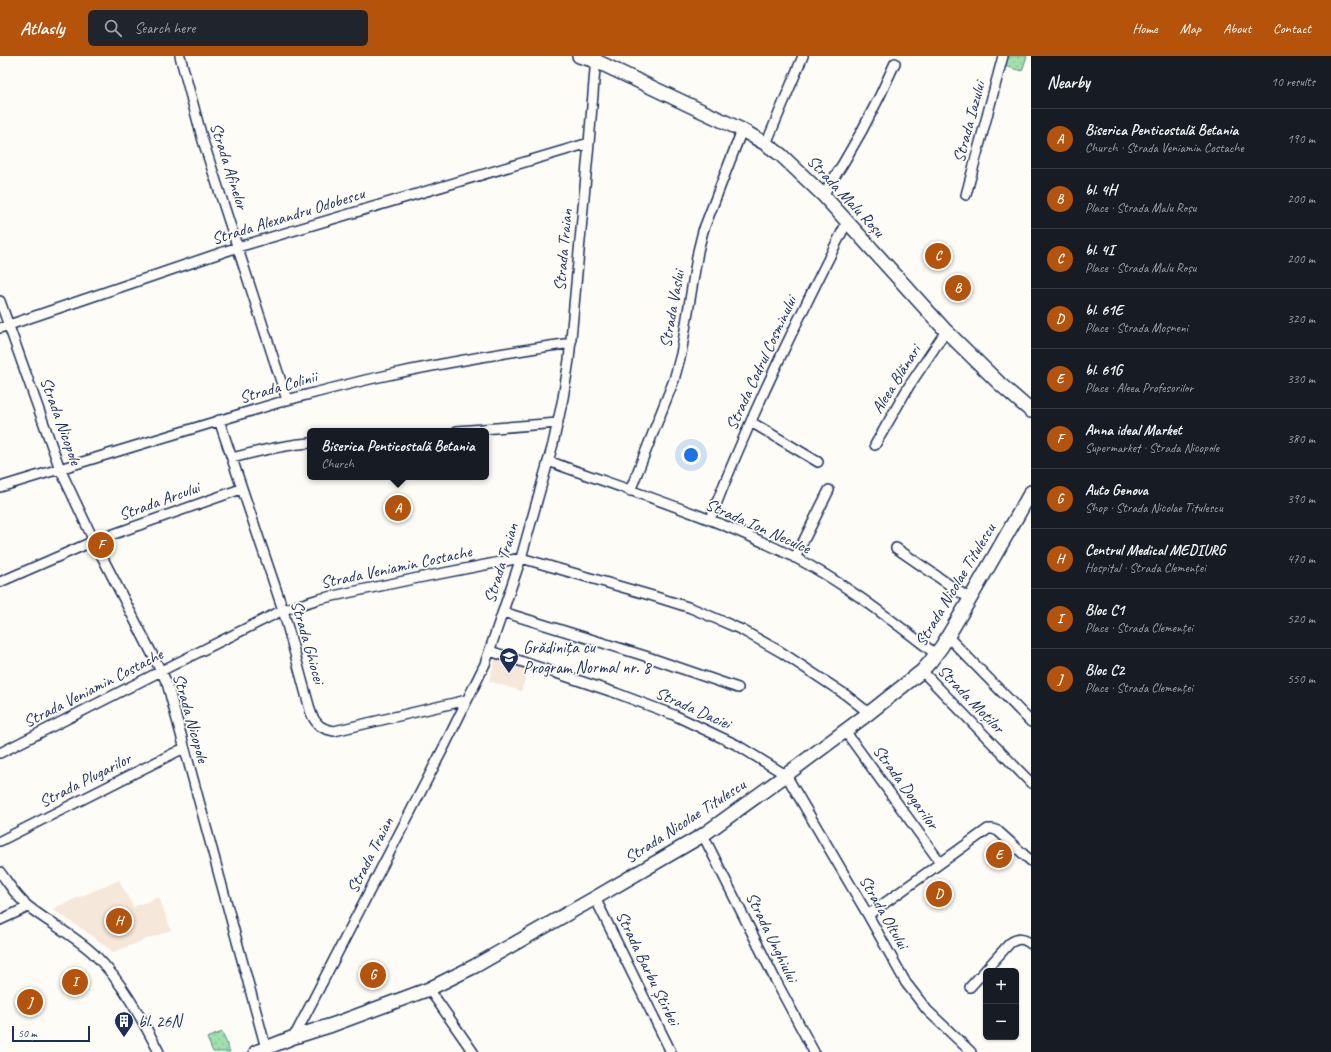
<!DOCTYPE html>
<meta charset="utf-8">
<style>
:root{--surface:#171b24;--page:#20242c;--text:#f1f3f6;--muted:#9ea1a6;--line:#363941;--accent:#b45309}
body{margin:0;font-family:Caveat,sans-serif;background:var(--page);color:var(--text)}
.controls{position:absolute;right:12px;bottom:12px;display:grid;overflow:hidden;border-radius:6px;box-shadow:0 1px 3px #0004}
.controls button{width:36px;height:36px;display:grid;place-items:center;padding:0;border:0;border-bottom:1px solid var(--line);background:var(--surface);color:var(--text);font:20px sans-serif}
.scale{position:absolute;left:12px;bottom:10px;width:78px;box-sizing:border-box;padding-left:4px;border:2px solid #1b2f5e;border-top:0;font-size:11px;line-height:14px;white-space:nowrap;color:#1b2f5e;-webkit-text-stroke:3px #fdfcf7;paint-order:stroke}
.you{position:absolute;left:691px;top:399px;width:14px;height:14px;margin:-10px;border:3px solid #fff;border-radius:50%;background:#1a73e8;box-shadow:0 0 0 6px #1a73e833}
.badge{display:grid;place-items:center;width:26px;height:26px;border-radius:50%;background:var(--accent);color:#fff;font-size:13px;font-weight:700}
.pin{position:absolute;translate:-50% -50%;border:2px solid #fff;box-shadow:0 1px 4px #0006}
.popup{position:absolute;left:307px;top:372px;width:182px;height:52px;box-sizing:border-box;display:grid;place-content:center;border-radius:6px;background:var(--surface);filter:drop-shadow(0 1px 3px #0005);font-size:13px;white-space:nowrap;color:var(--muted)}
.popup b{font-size:15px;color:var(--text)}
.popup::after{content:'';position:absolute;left:50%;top:100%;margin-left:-8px;border:8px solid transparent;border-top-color:var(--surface)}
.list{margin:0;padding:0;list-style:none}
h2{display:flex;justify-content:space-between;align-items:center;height:52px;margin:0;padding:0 16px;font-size:17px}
h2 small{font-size:13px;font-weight:400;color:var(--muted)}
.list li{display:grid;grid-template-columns:26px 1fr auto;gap:12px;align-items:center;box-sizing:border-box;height:60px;padding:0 16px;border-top:1px solid var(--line)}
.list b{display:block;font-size:15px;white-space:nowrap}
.list p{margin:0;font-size:13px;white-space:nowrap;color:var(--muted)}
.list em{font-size:13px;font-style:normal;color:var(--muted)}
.icon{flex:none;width:22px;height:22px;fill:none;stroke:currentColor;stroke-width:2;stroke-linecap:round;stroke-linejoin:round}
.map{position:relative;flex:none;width:1031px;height:996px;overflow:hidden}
header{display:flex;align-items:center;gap:24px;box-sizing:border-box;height:56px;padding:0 20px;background:var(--accent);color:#fff}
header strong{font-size:19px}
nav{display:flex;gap:22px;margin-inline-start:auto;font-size:14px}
.search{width:280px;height:36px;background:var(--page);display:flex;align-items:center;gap:10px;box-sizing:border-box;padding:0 14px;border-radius:6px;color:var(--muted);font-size:15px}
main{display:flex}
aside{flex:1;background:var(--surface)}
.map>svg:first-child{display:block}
.built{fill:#f5e7d9}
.park{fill:url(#park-dots);stroke:#5c8885}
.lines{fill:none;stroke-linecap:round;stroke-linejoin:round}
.street-casing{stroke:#1b2f5e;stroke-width:12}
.secondary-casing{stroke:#1b2f5e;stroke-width:16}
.street{stroke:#fdfcf7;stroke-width:9}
.secondary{stroke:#fdfcf7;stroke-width:13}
.labels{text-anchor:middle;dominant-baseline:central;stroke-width:3.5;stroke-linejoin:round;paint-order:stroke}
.street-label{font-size:17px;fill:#1b2f5e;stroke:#fdfcf7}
.poi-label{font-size:17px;fill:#1b2f5e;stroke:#fdfcf7;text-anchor:start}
</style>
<header>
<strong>Atlasly</strong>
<div class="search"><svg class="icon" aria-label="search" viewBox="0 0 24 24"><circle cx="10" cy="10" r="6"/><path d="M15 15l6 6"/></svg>Search here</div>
<nav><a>Home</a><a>Map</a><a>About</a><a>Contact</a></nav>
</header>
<main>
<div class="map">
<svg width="1031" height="996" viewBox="0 0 1031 996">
<defs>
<pattern id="park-dots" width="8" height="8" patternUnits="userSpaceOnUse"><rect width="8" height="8" fill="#9ee1ac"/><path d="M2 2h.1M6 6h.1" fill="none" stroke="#88c196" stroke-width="1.8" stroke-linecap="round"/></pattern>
</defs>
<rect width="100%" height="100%" fill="#fdfcf7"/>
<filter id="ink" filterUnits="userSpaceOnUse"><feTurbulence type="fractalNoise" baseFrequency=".025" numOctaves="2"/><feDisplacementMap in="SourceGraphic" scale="8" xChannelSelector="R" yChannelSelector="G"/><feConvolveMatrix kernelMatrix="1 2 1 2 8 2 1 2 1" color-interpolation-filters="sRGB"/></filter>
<g filter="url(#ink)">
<path class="built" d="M 496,601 L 529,612 L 521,635 L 489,625 Z
M 119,824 L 133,851 L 159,841 L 171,874 L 113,896 L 84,874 L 52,853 Z"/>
<path class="park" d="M 1007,0 L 1027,0 L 1022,15 L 1004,10 Z
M 222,976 L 230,996 L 213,996 L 207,982 Z"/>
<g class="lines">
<defs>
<path id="street" d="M 180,0 L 203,85 L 287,344
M 766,88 L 803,0
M 823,139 C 851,97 875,53 895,7
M 966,139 L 1003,0
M 0,245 L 60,413 L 94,485 L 167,627 L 267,996
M 0,272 L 238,191 L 589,87
M 219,364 L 283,554 L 311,657 C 316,669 322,673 334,675 L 467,644
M 751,366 L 818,406
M 457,375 L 558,367
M 875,389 L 909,330 L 946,275
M 232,402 C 258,395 283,389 310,387
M 548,405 C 630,435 717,462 794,501 C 845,527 891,564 937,599
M 0,431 L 287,344 C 318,336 348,328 379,321 C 442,307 507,296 571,287
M 630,435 L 674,324 L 681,298 L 698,195 L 703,175 L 742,74
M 710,464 C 749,362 798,263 847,166
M 896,492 L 970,543
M 795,502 L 829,434
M 0,526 L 94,485 L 241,433
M 503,556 L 645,600 L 738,632
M 948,581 L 1031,666
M 490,595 L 616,637 L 674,659 L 737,689 L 786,719 L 868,859 L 906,927 L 927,954 L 971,996
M 922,615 L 1031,727
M 845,675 L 940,806
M 0,697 L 171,610 L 283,554 L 319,543 L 418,522 L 521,502 L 653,540 L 691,552 L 717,563 L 742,574 L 781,596 L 846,639 L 869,657
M 703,779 L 777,927 L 814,996
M 0,785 L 184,692
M 0,816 C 9,828 17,842 29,851 C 50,868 76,880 96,900 C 123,927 141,962 159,996
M 595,842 L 671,996
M 868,859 L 988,773 L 993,773 L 998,775 L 1031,805
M 0,864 L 28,851
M 970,931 L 1010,887 C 1018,882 1023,882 1031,888
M 429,933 L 473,996
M 294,981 L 445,689 L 485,608 L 521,502 L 553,388 L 563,342 L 569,304 L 589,87 L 596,1"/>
<path id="secondary" d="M 579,0 L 596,5 L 742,74 L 766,88 L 781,99 L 823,139 L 946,275 L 1000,328 L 1031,355
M 256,996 L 294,981 L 332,969 L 429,933 L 475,910 L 595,842 L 703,779 L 786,719 L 869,657 L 922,615 L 930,606 L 942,590 L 970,543 L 1031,436"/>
</defs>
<use href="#street" class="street-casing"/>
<use href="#secondary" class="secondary-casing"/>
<use href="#street" class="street"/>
<use href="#secondary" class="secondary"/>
</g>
</g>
<defs>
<symbol id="school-pin" viewBox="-11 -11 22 30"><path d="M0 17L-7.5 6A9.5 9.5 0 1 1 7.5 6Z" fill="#1b2f5e" stroke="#fdfcf7"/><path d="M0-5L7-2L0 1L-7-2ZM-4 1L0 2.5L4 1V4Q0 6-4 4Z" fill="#fff"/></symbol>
<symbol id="building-pin" viewBox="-11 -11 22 30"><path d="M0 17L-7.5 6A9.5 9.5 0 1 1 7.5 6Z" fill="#1b2f5e" stroke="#fdfcf7"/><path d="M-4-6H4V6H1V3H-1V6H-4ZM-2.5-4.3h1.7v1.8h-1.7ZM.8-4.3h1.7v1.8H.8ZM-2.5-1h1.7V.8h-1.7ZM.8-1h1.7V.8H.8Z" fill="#fff"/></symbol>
</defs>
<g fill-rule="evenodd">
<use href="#school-pin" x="498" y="590" width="22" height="30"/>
<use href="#building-pin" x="113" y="954" width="22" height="30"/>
</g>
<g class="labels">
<g class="street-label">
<text transform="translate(969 66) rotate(-75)">Strada Iazului</text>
<text transform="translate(229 110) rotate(72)">Strada Afinelor</text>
<text transform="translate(846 140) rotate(47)">Strada Malu Roșu</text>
<text transform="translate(288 160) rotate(-17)">Strada Alexandru Odobescu</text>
<text transform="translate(563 194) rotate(-85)">Strada Traian</text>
<text transform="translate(672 253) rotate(-80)">Strada Vaslui</text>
<text transform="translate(761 307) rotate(-65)">Strada Codrul Cosminului</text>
<text transform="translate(896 323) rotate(-58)">Aleea Blănari</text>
<text transform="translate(278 331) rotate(-16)">Strada Colinii</text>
<text transform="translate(61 365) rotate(70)">Strada Nicopole</text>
<text transform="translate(159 445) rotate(-20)">Strada Arcului</text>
<text transform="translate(758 470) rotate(24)">Strada Ion Neculce</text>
<text transform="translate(501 507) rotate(-73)">Strada Traian</text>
<text transform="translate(396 511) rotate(-12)">Strada Veniamin Costache</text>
<text transform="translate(955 529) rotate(-59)">Strada Nicolae Titulescu</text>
<text transform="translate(308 586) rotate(74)">Strada Ghiocei</text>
<text transform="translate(93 632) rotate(-27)">Strada Veniamin Costache</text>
<text transform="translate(971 643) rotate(46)">Strada Moților</text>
<text transform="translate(693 652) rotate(24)">Strada Daciei</text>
<text transform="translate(191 662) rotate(74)">Strada Nicopole</text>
<text transform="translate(85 724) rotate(-27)">Strada Plugarilor</text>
<text transform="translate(906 731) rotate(54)">Strada Dogarilor</text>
<text transform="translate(685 765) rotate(-33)">Strada Nicolae Titulescu</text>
<text transform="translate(370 799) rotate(-63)">Strada Traian</text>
<text transform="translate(884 856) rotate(60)">Strada Oltului</text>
<text transform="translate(772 881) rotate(64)">Strada Unghiului</text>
<text transform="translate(648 912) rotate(64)">Strada Barbu Știrbei</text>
</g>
<g class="poi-label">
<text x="523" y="591">Grădinița cu<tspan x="523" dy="20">Program Normal nr. 8</tspan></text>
<text x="138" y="965">bl. 26N</text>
</g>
</g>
</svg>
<div class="controls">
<button>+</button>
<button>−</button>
</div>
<div class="scale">50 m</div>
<div class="you"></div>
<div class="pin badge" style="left:398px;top:452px">A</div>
<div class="popup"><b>Biserica Penticostală Betania</b>Church</div>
<div class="pin badge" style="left:958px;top:232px">B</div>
<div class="pin badge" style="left:938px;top:200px">C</div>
<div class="pin badge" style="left:939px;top:838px">D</div>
<div class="pin badge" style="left:999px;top:799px">E</div>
<div class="pin badge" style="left:101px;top:489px">F</div>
<div class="pin badge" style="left:373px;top:919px">G</div>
<div class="pin badge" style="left:119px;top:865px">H</div>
<div class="pin badge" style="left:75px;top:926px">I</div>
<div class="pin badge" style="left:30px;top:946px">J</div>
</div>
<aside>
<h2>Nearby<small>10 results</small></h2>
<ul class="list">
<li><span class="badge">A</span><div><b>Biserica Penticostală Betania</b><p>Church · Strada Veniamin Costache</p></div><em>190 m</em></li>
<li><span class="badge">B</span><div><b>bl. 4H</b><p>Place · Strada Malu Roșu</p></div><em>200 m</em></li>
<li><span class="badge">C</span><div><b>bl. 4I</b><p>Place · Strada Malu Roșu</p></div><em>200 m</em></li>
<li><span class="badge">D</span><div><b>bl. 61E</b><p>Place · Strada Moșneni</p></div><em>320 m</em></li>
<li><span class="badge">E</span><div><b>bl. 61G</b><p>Place · Aleea Profesorilor</p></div><em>330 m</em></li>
<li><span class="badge">F</span><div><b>Anna ideal Market</b><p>Supermarket · Strada Nicopole</p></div><em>380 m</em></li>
<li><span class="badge">G</span><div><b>Auto Genova</b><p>Shop · Strada Nicolae Titulescu</p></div><em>390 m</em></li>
<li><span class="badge">H</span><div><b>Centrul Medical MEDIURG</b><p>Hospital · Strada Clemenței</p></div><em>470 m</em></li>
<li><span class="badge">I</span><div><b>Bloc C1</b><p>Place · Strada Clemenței</p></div><em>520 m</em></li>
<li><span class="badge">J</span><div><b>Bloc C2</b><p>Place · Strada Clemenței</p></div><em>550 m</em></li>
</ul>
</aside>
</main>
